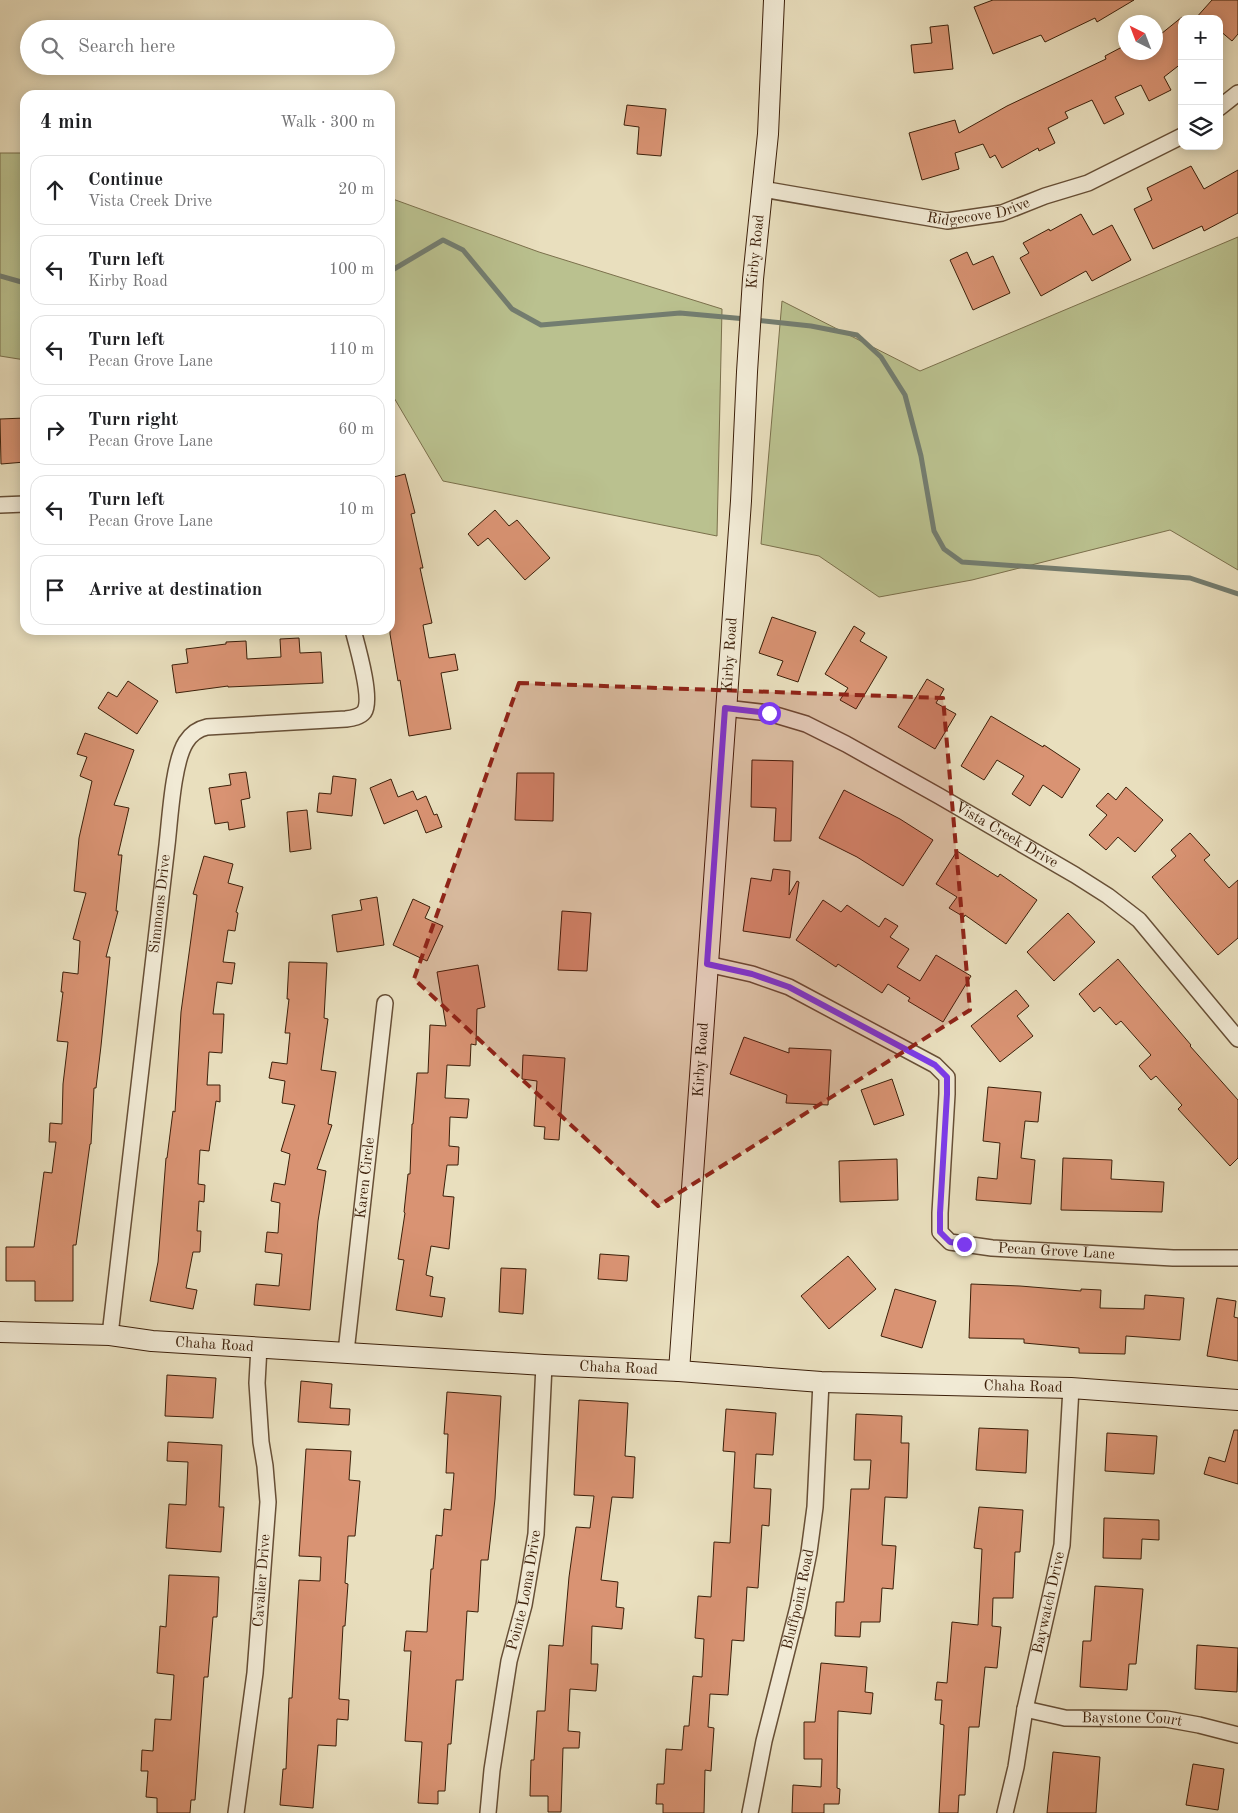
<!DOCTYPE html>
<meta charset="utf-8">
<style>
:root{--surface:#fff;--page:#f6f6f6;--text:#202124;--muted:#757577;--line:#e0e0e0}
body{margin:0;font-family:"Old Standard TT",serif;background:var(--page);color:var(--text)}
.controls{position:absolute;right:15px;top:15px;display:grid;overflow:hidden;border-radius:10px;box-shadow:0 2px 12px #0003}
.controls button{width:45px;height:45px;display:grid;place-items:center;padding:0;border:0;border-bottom:1px solid var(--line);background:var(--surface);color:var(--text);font:25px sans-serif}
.compass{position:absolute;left:1118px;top:15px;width:45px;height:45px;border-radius:50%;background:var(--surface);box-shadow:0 2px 12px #0003;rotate:318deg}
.stop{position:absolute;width:15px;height:15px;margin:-11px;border:4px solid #7c3aed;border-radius:50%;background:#fff}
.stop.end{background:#7c3aed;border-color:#fff;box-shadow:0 1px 5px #0008}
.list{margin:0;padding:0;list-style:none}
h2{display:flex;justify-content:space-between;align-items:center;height:65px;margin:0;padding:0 20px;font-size:21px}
h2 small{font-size:16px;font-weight:400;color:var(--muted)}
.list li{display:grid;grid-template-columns:32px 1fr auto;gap:15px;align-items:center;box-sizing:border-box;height:70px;margin:0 10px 10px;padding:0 10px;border:1px solid var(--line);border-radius:15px}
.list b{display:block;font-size:19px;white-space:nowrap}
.list p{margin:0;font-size:16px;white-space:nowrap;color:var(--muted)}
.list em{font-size:16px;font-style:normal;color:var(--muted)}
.icon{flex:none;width:28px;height:28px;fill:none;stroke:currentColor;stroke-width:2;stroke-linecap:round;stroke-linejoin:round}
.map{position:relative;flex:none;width:1238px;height:1813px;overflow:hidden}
.search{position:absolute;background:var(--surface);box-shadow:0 2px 12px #0003;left:20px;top:20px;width:375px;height:55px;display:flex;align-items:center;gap:12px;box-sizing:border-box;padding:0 18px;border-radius:28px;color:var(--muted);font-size:19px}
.panel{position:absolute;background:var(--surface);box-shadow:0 2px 12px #0003;left:20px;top:90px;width:375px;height:545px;border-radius:15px}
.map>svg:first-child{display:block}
.green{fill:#bac18f;stroke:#7b704c}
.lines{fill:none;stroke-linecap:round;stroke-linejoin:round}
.stream{stroke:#737d70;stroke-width:5}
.building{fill:#d99373;stroke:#3c1f09}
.street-casing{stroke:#674f36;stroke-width:18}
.secondary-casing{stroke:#3c1f09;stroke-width:22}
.street{stroke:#f1ead5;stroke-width:15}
.secondary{stroke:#f1ead5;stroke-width:20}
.route{stroke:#7c3aed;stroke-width:6}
.marked{fill:#8f2418;fill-opacity:0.2;stroke:#8f2418;stroke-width:4;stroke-dasharray:10 6;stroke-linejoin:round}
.labels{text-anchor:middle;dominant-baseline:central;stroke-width:4.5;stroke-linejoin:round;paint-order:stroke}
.street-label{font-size:15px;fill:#3c1f09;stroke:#f1ead5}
</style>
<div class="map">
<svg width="1238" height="1813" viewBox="0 0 1238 1813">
<rect width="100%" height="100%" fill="#e9dfbe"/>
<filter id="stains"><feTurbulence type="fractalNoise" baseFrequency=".004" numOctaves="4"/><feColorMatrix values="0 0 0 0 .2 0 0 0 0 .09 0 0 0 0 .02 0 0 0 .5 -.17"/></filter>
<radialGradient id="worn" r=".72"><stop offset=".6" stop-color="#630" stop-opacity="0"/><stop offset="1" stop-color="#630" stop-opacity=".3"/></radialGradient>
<path class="green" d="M 0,153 L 25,153 L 25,360 L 0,356 Z
M 390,198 L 539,252 L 722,309 L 717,536 L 443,481 L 390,391 Z
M 1238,237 L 1238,570 L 1170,530 L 972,580 L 879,597 L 819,556 L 761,544 L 782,301 L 920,371 Z"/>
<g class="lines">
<path class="stream" d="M 390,269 L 394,269 L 443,240 L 463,250 L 512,309 L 541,325 L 680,313 L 746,319
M 0,276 L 25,283
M 755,320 L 811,326 L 857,335 L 881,357 L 905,395 L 921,456 L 934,531 L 944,549 L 962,562 L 1190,578 L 1238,594"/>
</g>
<path class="building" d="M 993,0 L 1134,0 L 1097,22 L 1095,18 L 1045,42 L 1041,35 L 993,54 L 974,7 Z
M 1212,0 L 1238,0 L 1238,34 L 1232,41 L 1219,30 L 1219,19 L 1195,19 Z
M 1182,17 L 1182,63 L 1164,77 L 1171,90 L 1149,101 L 1141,85 L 1115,97 L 1124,114 L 1104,124 L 1092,100 L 1065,112 L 1068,118 L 1048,128 L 1055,143 L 1039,151 L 1038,148 L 1002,168 L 995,155 L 990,158 L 983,144 L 955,153 L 959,169 L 922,180 L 909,133 L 955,120 L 959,133 L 1007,106 L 1106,59 L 1105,56 L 1122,47 L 1125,52 L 1156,52 L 1156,38 Z
M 948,25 L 953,69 L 914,73 L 911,45 L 932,43 L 930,27 Z
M 627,105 L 666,109 L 661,156 L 637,154 L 639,127 L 624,125 Z
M 1191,166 L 1204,189 L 1238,170 L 1238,213 L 1204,231 L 1202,226 L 1153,249 L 1134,209 L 1152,200 L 1147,188 Z
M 1081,214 L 1093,235 L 1112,225 L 1131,260 L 1092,281 L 1086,271 L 1041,296 L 1020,258 L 1029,253 L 1023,243 L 1049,229 L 1050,231 Z
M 967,252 L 973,265 L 993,256 L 1010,293 L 973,310 L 950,260 Z
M 25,418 L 25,462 L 1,464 L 0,419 Z
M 405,474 L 415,513 L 411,514 L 423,568 L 420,568 L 432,623 L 423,625 L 429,658 L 455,654 L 458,670 L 441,673 L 451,729 L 409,736 L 400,680 L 398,681 L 390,634 L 390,478 Z
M 495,510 L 509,526 L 517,520 L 550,558 L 525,580 L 488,538 L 478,546 L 468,534 Z
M 772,617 L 816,632 L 798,682 L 777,675 L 783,661 L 759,653 Z
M 854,626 L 865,633 L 860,641 L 887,657 L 856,709 L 840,700 L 848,688 L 825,674 Z
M 299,638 L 300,653 L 321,652 L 323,683 L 228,687 L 228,686 L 176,693 L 172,665 L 188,663 L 186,649 L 226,644 L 226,642 L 246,641 L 247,659 L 281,657 L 280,639 Z
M 927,679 L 944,689 L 936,703 L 956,714 L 935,749 L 898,727 Z
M 128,681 L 158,701 L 137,734 L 98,708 L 108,692 L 117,697 Z
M 991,716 L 1043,747 L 1044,745 L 1080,769 L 1062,798 L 1043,785 L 1030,806 L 1012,794 L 1024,776 L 997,760 L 984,780 L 961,766 Z
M 85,733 L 134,750 L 114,805 L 129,808 L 118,855 L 122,855 L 116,911 L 118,911 L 106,957 L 110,957 L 101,1046 L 96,1088 L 94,1088 L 91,1144 L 90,1144 L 76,1245 L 73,1245 L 73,1301 L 35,1301 L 35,1281 L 6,1281 L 6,1247 L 34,1247 L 44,1172 L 52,1173 L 56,1142 L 49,1142 L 50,1123 L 62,1124 L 63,1084 L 68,1042 L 57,1041 L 63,992 L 61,992 L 63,972 L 78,974 L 80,941 L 73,939 L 86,893 L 74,891 L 79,838 L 92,781 L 80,776 L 87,757 L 77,754 Z
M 752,760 L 793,761 L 791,841 L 774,841 L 776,808 L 751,807 Z
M 246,772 L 250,798 L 241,800 L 245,827 L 229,830 L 228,822 L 215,824 L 209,788 L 231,785 L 229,774 Z
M 517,773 L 554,773 L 553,821 L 515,820 Z
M 333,776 L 356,779 L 352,816 L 317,812 L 319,793 L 331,794 Z
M 391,779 L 398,797 L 413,791 L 417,800 L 426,796 L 434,815 L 437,814 L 442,827 L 426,833 L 417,810 L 384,824 L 370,788 Z
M 1126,787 L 1163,820 L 1135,852 L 1118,837 L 1106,850 L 1089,835 L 1107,815 L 1096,806 L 1108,793 L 1116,800 Z
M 844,790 L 900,819 L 933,840 L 903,886 L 857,857 L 819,838 Z
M 307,810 L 311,849 L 290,852 L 287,812 Z
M 1190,833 L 1210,855 L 1204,860 L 1229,888 L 1238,880 L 1238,938 L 1218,955 L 1152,877 L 1176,856 L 1171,850 Z
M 957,851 L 998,877 L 1000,874 L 1037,900 L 1006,944 L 965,915 L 964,917 L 949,908 L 957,897 L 936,884 Z
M 204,856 L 233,864 L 228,883 L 243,887 L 236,912 L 238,913 L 235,931 L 228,930 L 223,962 L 235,963 L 232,984 L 217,982 L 213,1014 L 224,1014 L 222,1053 L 209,1052 L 207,1085 L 220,1085 L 220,1102 L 216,1101 L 209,1151 L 200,1150 L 198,1184 L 205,1185 L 204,1202 L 199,1201 L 197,1231 L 201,1231 L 200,1252 L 193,1252 L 186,1288 L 197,1290 L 193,1309 L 150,1301 L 158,1262 L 166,1158 L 167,1158 L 173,1111 L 175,1112 L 181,1012 L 197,895 L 193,894 Z
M 773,869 L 790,871 L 789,895 L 797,881 L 799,882 L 790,938 L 743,931 L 751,878 L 771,881 Z
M 377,897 L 384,945 L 337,952 L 332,915 L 362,910 L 360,900 Z
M 413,899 L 430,907 L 425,918 L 443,926 L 427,961 L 393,945 Z
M 823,900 L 841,912 L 847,905 L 879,927 L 885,918 L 898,926 L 890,937 L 909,949 L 897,967 L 920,981 L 936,955 L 971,976 L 943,1022 L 908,1001 L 910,998 L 888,984 L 882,993 L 838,964 L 836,967 L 796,940 Z
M 562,911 L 591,913 L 587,971 L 558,970 Z
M 1068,913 L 1095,942 L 1054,981 L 1027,952 Z
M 1118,959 L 1191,1045 L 1190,1046 L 1238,1100 L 1238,1158 L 1230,1166 L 1178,1109 L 1182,1105 L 1156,1076 L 1151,1080 L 1139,1066 L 1151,1055 L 1121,1021 L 1116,1025 L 1100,1007 L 1094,1012 L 1079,994 Z
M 289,962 L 327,963 L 324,1018 L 328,1019 L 321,1070 L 336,1072 L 328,1124 L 332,1125 L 317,1169 L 326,1171 L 318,1221 L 310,1310 L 254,1305 L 256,1284 L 279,1286 L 282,1254 L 265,1252 L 267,1232 L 278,1233 L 280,1203 L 271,1201 L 274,1183 L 285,1185 L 290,1154 L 281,1151 L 295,1105 L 282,1103 L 285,1081 L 269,1078 L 272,1062 L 287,1064 L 290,1033 L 285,1033 L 289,999 L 287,999 Z
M 478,965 L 485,1007 L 477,1009 L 476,1045 L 471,1044 L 470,1066 L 447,1065 L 445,1098 L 469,1099 L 467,1118 L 450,1117 L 449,1146 L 459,1147 L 458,1165 L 447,1165 L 443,1196 L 454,1197 L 449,1249 L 431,1246 L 426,1275 L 433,1277 L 430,1296 L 445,1298 L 442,1317 L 396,1310 L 404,1260 L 398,1259 L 405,1213 L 404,1212 L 408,1174 L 410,1174 L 412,1124 L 413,1124 L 417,1073 L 428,1073 L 430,1025 L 446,1026 L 437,972 Z
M 1016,990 L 1029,1006 L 1017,1016 L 1033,1036 L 1000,1062 L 971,1026 Z
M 744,1037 L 789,1053 L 789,1048 L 831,1050 L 828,1105 L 786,1103 L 787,1095 L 730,1074 Z
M 523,1055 L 565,1058 L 559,1140 L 544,1139 L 545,1127 L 534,1126 L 537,1081 L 522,1079 Z
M 892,1079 L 904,1115 L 874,1125 L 861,1090 Z
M 988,1087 L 1041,1092 L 1038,1122 L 1025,1121 L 1021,1158 L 1035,1160 L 1031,1204 L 976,1200 L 978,1177 L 997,1179 L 1000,1143 L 983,1141 Z
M 1063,1158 L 1112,1160 L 1111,1179 L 1164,1182 L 1162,1212 L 1061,1210 Z
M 897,1159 L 898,1200 L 840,1202 L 839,1161 Z
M 600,1254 L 629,1256 L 627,1281 L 598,1279 Z
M 848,1256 L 876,1289 L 829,1329 L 801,1296 Z
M 501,1268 L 526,1269 L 523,1314 L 499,1312 Z
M 971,1284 L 1020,1286 L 1081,1291 L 1081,1289 L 1101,1290 L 1100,1308 L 1144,1309 L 1145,1295 L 1184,1298 L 1180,1340 L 1126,1336 L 1125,1354 L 1079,1353 L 1079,1348 L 1024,1343 L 1024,1339 L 969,1338 Z
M 895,1289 L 936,1301 L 922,1348 L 881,1336 Z
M 1217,1298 L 1236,1301 L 1234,1317 L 1238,1318 L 1238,1361 L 1207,1356 Z
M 167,1375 L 216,1378 L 213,1418 L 165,1416 Z
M 301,1381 L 332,1384 L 330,1408 L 350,1409 L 349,1425 L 298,1422 Z
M 447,1392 L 501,1396 L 495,1499 L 488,1560 L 481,1560 L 478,1612 L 467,1611 L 463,1680 L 456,1680 L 451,1744 L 448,1744 L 445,1791 L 438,1791 L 438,1804 L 418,1803 L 422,1742 L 405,1741 L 411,1651 L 404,1651 L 406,1631 L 427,1632 L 431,1569 L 433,1569 L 436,1535 L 442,1536 L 444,1509 L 451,1510 L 454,1473 L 446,1473 L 448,1434 L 444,1434 Z
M 579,1400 L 628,1403 L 625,1456 L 635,1457 L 633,1498 L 612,1497 L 601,1580 L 618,1582 L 616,1607 L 624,1608 L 622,1629 L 592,1626 L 591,1664 L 598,1664 L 596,1691 L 570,1689 L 568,1731 L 580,1732 L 579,1748 L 563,1748 L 561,1812 L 548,1812 L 548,1796 L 530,1796 L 531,1760 L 534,1760 L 537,1711 L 545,1711 L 549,1645 L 563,1646 L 569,1577 L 576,1527 L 590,1528 L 594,1496 L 574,1495 Z
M 726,1409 L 776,1413 L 773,1455 L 756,1454 L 754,1488 L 771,1489 L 769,1526 L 762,1525 L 758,1588 L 747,1587 L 744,1641 L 732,1640 L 728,1695 L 710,1694 L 708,1727 L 714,1728 L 711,1771 L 705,1770 L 704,1813 L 663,1813 L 663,1804 L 656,1804 L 657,1784 L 664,1784 L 666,1749 L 682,1750 L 684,1726 L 689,1726 L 693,1676 L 702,1677 L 704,1639 L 695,1638 L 698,1596 L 711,1597 L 714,1542 L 730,1543 L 735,1452 L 723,1451 Z
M 856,1414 L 902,1416 L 901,1443 L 909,1443 L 907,1498 L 885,1497 L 882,1545 L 896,1546 L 893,1589 L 882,1588 L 880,1622 L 861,1622 L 860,1637 L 835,1636 L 836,1602 L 844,1602 L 851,1489 L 869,1489 L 871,1460 L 854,1460 Z
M 979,1428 L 1028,1430 L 1026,1473 L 976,1470 Z
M 1234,1430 L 1238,1430 L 1238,1484 L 1204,1474 L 1209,1457 L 1225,1462 Z
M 1107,1433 L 1157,1436 L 1154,1474 L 1105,1471 Z
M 168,1442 L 222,1445 L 219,1507 L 224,1507 L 221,1552 L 166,1548 L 169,1504 L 186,1505 L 188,1462 L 167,1461 Z
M 306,1449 L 351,1451 L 349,1480 L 360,1481 L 355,1536 L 348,1536 L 345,1583 L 348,1584 L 345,1626 L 343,1626 L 339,1699 L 349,1700 L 348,1720 L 337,1719 L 336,1746 L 318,1745 L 313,1808 L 280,1805 L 283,1769 L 286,1769 L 289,1698 L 292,1698 L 299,1580 L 320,1581 L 321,1557 L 299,1556 Z
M 979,1507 L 1023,1510 L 1020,1552 L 1015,1552 L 1013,1598 L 993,1598 L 992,1626 L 1001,1627 L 997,1668 L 985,1667 L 979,1727 L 969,1727 L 965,1795 L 959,1795 L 958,1813 L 939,1813 L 944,1725 L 940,1724 L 942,1700 L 935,1700 L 937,1682 L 947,1683 L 952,1622 L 978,1625 L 982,1549 L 974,1548 Z
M 1104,1518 L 1159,1520 L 1159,1540 L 1142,1539 L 1141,1559 L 1103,1558 Z
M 169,1575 L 219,1577 L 217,1617 L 213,1617 L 208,1677 L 204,1677 L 195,1800 L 191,1800 L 190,1813 L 157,1813 L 157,1798 L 146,1797 L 148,1771 L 141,1771 L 142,1750 L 153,1751 L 155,1719 L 171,1720 L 174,1675 L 157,1673 L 160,1626 L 166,1627 Z
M 1095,1586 L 1143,1589 L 1136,1664 L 1129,1664 L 1127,1690 L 1080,1687 L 1083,1641 L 1091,1641 Z
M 1197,1645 L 1238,1648 L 1237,1692 L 1195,1689 Z
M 821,1663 L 867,1667 L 865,1692 L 873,1693 L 871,1714 L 838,1711 L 837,1788 L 840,1789 L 839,1804 L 824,1804 L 824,1813 L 792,1813 L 793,1785 L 821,1787 L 822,1759 L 804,1759 L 804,1722 L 815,1722 Z
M 1053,1752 L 1100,1757 L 1096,1813 L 1047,1813 Z
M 1193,1764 L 1224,1769 L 1218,1810 L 1186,1805 Z"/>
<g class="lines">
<defs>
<g id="street">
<path d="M 1219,108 L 1238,93"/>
<path id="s1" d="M 762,189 L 947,221 L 1002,213 L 1045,196 L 1088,183 L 1182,136"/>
<path d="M 0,505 L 25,504"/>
<path id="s2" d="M 725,708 L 769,713 L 806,724 L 846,744 L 939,796 L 1075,875 L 1108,896 L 1139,920 L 1238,1039"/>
<path id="s3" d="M 707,964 L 752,974 L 789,987 L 935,1065 L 947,1077 L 947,1094 L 940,1213 L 940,1232 L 950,1242 L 992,1248 L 1173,1258 L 1238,1258"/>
<path id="s4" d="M 110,1335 L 167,845 C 170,819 173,762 186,742 C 191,734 198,729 207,727 L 346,719 C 353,718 360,717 364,712 C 373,700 357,645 353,630"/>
<path id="s5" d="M 346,1352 L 385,1003"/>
<path id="s6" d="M 1025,1709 L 1065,1718 L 1166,1719 L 1199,1725 L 1238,1735"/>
<path id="s7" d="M 236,1813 L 255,1673 L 268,1502 L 265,1466 L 261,1442 L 257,1383 L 259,1347"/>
<path id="s8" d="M 488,1813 L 492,1770 L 509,1661 L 524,1605 L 536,1534 L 544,1365"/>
<path id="s9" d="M 750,1813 L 764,1741 L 798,1607 L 809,1552 L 815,1507 L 821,1382"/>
<path id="s10" d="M 1005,1813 L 1016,1767 L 1025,1709 L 1062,1545 L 1071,1388"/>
</g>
<g id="secondary">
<path id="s11" d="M 0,1332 L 110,1335 L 152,1341 L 544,1365 L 679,1371 L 821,1382 L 1071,1388 L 1238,1400"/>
<path id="s12" d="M 679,1371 L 741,501 L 747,372 L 753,279 L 768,134 L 774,0"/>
</g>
</defs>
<use href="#street" class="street-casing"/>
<use href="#secondary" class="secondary-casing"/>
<use href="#street" class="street"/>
<use href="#secondary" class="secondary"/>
</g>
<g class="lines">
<path class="route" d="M 769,713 L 725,708 L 707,964 L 752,974 L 789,987 L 935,1065 L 947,1077 L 947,1094 L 940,1213 L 940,1232 L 950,1242 L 964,1244"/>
</g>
<path class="marked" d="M 519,683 L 943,698 L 970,1010 L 658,1206 L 414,979 Z"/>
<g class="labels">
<g class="street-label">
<text stroke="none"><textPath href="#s1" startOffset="220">Ridgecove Drive</textPath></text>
<text stroke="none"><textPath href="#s12" startOffset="1122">Kirby Road</textPath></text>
<text stroke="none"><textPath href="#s12" startOffset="718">Kirby Road</textPath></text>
<text stroke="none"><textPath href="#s2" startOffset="312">Vista Creek Drive</textPath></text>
<text stroke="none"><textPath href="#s4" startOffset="434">Simmons Drive</textPath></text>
<text stroke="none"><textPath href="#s12" startOffset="312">Kirby Road</textPath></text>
<text stroke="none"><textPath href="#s5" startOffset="175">Karen Circle</textPath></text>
<text stroke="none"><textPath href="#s3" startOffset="544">Pecan Grove Lane</textPath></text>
<text stroke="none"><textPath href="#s11" startOffset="215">Chaha Road</textPath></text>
<text stroke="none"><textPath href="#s11" startOffset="620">Chaha Road</textPath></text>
<text stroke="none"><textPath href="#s11" startOffset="1025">Chaha Road</textPath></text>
<text stroke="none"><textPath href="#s7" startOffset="234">Cavalier Drive</textPath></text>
<text stroke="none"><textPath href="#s8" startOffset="226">Pointe Loma Drive</textPath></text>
<text stroke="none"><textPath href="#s9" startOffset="219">Bluffpoint Road</textPath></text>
<text stroke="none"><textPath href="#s10" startOffset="215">Baywatch Drive</textPath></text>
<text stroke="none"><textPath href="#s6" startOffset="108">Baystone Court</textPath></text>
</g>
</g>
<rect width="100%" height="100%" filter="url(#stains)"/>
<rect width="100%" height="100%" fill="url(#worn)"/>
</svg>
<div class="controls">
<button>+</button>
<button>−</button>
<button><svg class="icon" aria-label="layers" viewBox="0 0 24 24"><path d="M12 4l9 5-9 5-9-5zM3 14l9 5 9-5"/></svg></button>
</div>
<svg class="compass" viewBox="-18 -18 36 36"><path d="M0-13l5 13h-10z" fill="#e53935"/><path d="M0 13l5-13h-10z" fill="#757577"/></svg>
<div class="stop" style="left:769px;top:713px"></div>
<div class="stop end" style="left:964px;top:1244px"></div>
<div class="search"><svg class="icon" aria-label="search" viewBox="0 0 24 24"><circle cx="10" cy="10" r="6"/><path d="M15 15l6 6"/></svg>Search here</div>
<section class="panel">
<h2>4 min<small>Walk · 300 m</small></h2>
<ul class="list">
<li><svg class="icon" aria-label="ahead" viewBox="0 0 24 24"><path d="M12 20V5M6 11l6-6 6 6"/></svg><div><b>Continue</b><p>Vista Creek Drive</p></div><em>20 m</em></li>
<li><svg class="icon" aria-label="left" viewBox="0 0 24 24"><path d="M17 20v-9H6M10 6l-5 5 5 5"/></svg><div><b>Turn left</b><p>Kirby Road</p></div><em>100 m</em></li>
<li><svg class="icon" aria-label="left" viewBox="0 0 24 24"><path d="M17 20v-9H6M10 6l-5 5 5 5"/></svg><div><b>Turn left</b><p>Pecan Grove Lane</p></div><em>110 m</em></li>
<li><svg class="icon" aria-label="right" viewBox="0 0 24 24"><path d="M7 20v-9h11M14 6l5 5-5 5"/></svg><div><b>Turn right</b><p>Pecan Grove Lane</p></div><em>60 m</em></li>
<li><svg class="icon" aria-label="left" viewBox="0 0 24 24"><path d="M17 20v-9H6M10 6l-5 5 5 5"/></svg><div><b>Turn left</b><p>Pecan Grove Lane</p></div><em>10 m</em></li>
<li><svg class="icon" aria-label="arrive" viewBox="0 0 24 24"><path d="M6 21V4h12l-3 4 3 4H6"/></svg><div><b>Arrive at destination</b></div></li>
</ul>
</section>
</div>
